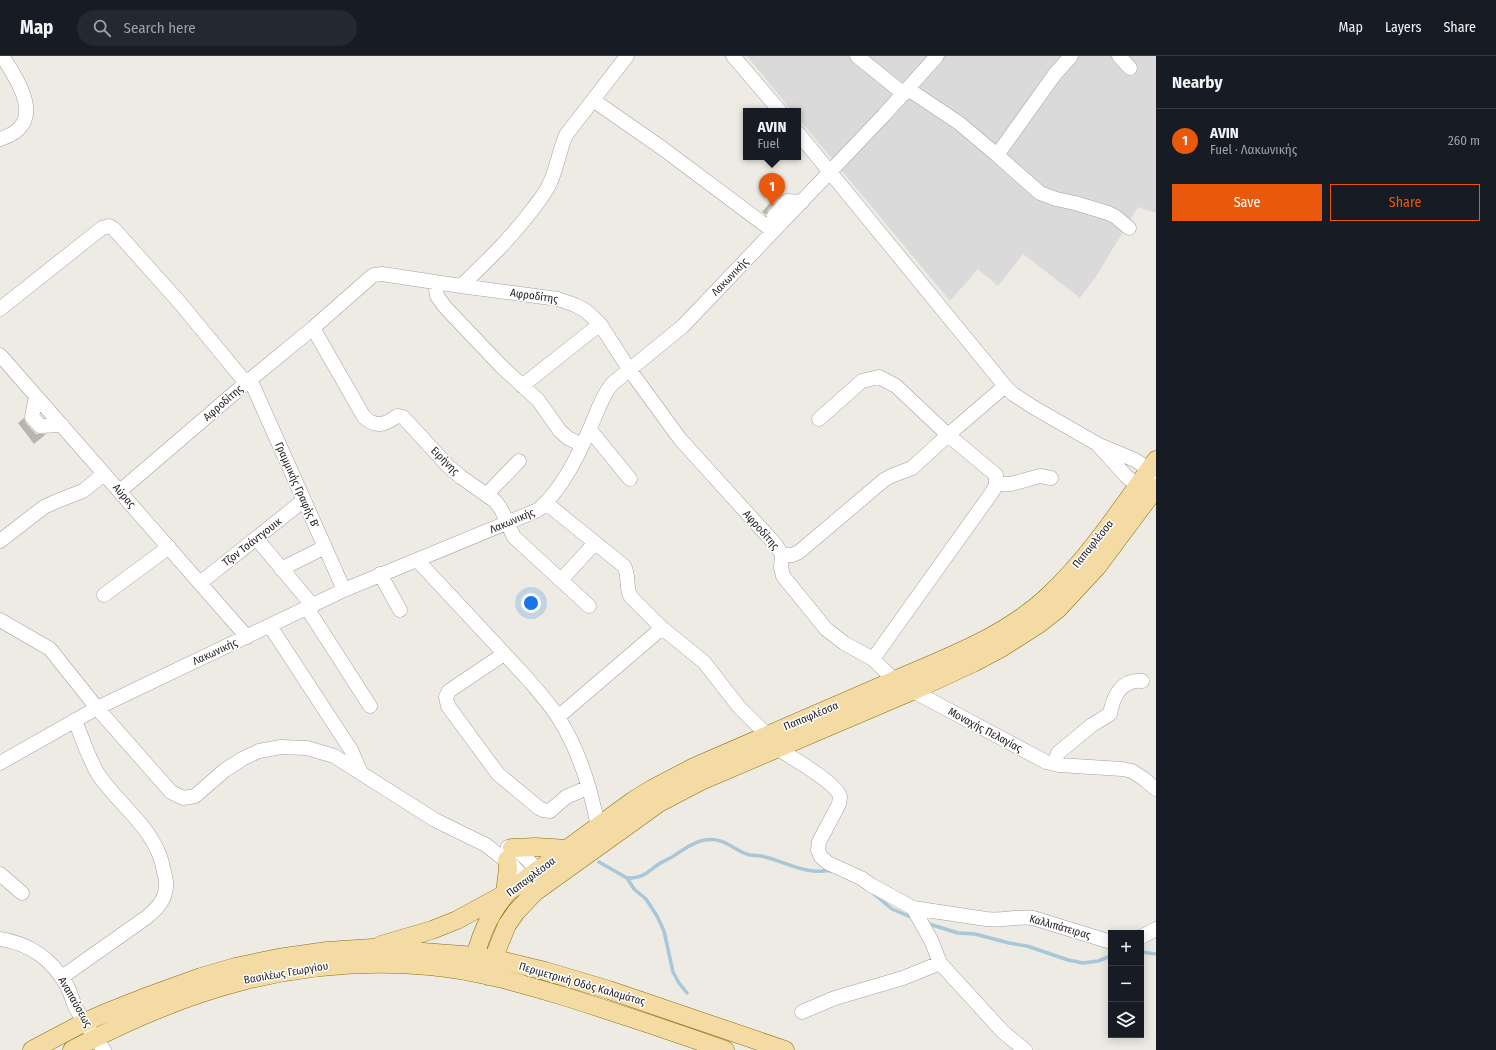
<!DOCTYPE html>
<meta charset="utf-8">
<style>
:root{--surface:#171b24;--page:#242831;--text:#f1f3f6;--muted:#9ea1a6;--line:#363941;--accent:#ea580c}
body{margin:0;font-family:"Fira Sans Condensed",sans-serif;background:var(--page);color:var(--text)}
.controls{position:absolute;right:12px;bottom:12px;display:grid;overflow:hidden;border-radius:0px;box-shadow:0 2px 10px #0003}
.controls button{width:36px;height:36px;display:grid;place-items:center;padding:0;border:0;border-bottom:1px solid var(--line);background:var(--surface);color:var(--text);font:20px sans-serif}
.you{position:absolute;left:531px;top:547px;width:14px;height:14px;margin:-10px;border:3px solid #fff;border-radius:50%;background:#1a73e8;box-shadow:0 0 0 6px #1a73e833}
.badge{display:grid;place-items:center;width:26px;height:26px;border-radius:50%;background:var(--accent);color:#fff;font-size:13px;font-weight:700}
.pin{position:absolute;translate:-50% -33px;filter:drop-shadow(0 1px 2px #0008)}
.pin::after{content:'';position:absolute;top:21px;width:14px;height:12px;background:inherit;clip-path:polygon(0 0,100% 0,50% 100%)}
.popup{position:absolute;left:743px;top:52px;width:58px;height:52px;box-sizing:border-box;display:grid;place-content:center;border-radius:0px;background:var(--surface);filter:drop-shadow(0 1px 3px #0005);font-size:13px;white-space:nowrap;color:var(--muted)}
.popup b{font-size:15px;color:var(--text)}
.popup::after{content:'';position:absolute;left:50%;top:100%;margin-left:-8px;border:8px solid transparent;border-top-color:var(--surface)}
.list{margin:0;padding:0;list-style:none}
h2{display:flex;justify-content:space-between;align-items:center;height:52px;margin:0;padding:0 16px;font-size:17px}
h2 small{font-size:13px;font-weight:400;color:var(--muted)}
.list li{display:grid;grid-template-columns:26px 1fr auto;gap:12px;align-items:center;box-sizing:border-box;height:64px;padding:0 16px;border-top:1px solid var(--line)}
.list b{display:block;font-size:15px;white-space:nowrap}
.list p{margin:0;font-size:13px;white-space:nowrap;color:var(--muted)}
.list em{font-size:13px;font-style:normal;color:var(--muted)}
.actions{display:flex;gap:8px;padding:12px 16px}
.actions a{flex:1;padding:9px 0;border:1px solid var(--accent);border-radius:0px;text-align:center;font-size:14px;color:var(--accent)}
.actions .main{background:var(--accent);color:#fff}
.icon{flex:none;width:22px;height:22px;fill:none;stroke:currentColor;stroke-width:2;stroke-linecap:round;stroke-linejoin:round}
.map{position:relative;flex:none;width:1156px;height:994px;overflow:hidden}
header{display:flex;align-items:center;gap:24px;box-sizing:border-box;height:56px;padding:0 20px;background:var(--surface);border-bottom:1px solid var(--line)}
header strong{font-size:19px}
nav{display:flex;gap:22px;margin-inline-start:auto;font-size:14px}
.search{width:280px;height:36px;background:var(--page);display:flex;align-items:center;gap:10px;box-sizing:border-box;padding:0 14px;border-radius:22px;color:var(--muted);font-size:15px}
main{display:flex}
aside{flex:1;background:var(--surface)}
.map>svg:first-child{display:block}
.residential{fill:#dbdada}
.lines{fill:none;stroke-linecap:round;stroke-linejoin:round}
.stream{stroke:#a8c7d8;stroke-width:3.5}
.building{fill:#bab4ad}
.minor-casing{stroke:#a1a1a1;stroke-width:15}
.major-casing{stroke:#8a700c;stroke-width:19}
.minor{stroke:#fff;stroke-width:14}
.major{stroke:#f4dba3;stroke-width:18}
.labels{text-anchor:middle;dominant-baseline:central;stroke-width:3;stroke-linejoin:round;paint-order:stroke}
.street-label{font-size:11px;fill:#1d1d1d;stroke:#fff}
</style>
<header>
<strong>Map</strong>
<div class="search"><svg class="icon" aria-label="search" viewBox="0 0 24 24"><circle cx="10" cy="10" r="6"/><path d="M15 15l6 6"/></svg>Search here</div>
<nav><a>Map</a><a>Layers</a><a>Share</a></nav>
</header>
<main>
<div class="map">
<svg width="1156" height="994" viewBox="0 0 1156 994">
<rect width="100%" height="100%" fill="#edebe4"/>
<path class="residential" d="M 747,0 L 1156,0 L 1156,157 L 1138,151 L 1095,222 L 1080,242 L 1023,198 L 998,230 L 978,213 L 950,245 L 798,62 L 798,55 L 792,55 Z"/>
<g class="lines">
<path class="stream" d="M 599,806 L 627,822 L 634,833 L 646,843 L 657,860 L 664,875 L 673,916 L 679,927 L 687,937
M 627,822 C 644,822 647,816 659,808 C 665,804 672,802 678,797 C 686,792 695,785 705,784 C 727,781 731,794 750,799 C 755,800 760,799 765,801 C 782,805 796,814 814,815 C 820,816 826,814 832,815
M 874,838 L 892,853 L 913,862
M 929,868 L 958,877 L 975,878 L 1009,887 L 1027,890 L 1068,904 L 1083,907 L 1098,905 L 1111,900
M 1141,896 L 1156,898"/>
</g>
<path class="building" d="M 777,139 L 779,141 L 768,154 L 766,159 L 762,156 Z
M 24,362 L 26,367 L 36,378 L 46,378 L 34,388 L 18,367 Z"/>
<g class="lines">
<defs>
<path id="minor" d="M 733,0 L 780,55
M 857,0 L 904,38
M 1119,0 L 1130,12
M 908,33 L 959,67 L 997,99 L 1040,137 L 1056,143 L 1075,147 L 1108,157 L 1116,161 L 1129,172
M 593,44 L 662,92 L 773,175
M 798,77 L 1005,330 L 1013,338 L 1033,351 L 1099,389 L 1135,404 L 1156,418
M 0,83 C 47,69 20,27 2,0
M 997,99 L 1055,18 L 1071,0
M 775,174 L 774,160 L 787,145 L 802,146
M 435,227 L 437,240 L 445,251 L 501,310 L 538,344 L 560,375 L 568,382 L 582,389
M 461,230 C 486,206 511,182 532,154 C 538,146 545,138 549,129 C 557,113 559,95 566,79 L 627,0
M 0,253 L 102,172 L 109,170 L 114,173 L 180,247 L 246,327
M 313,272 L 364,361 C 376,372 385,369 397,360 L 403,361 L 449,411 L 461,421 L 495,445 L 501,453 L 514,481 L 589,550
M 0,299 L 247,581
M 250,323 L 344,534
M 522,330 L 600,268
M 36,340 L 32,361 L 40,370 L 62,369
M 819,363 L 862,325 L 879,321 L 896,330 L 948,379 L 996,419 L 996,428 L 993,435 L 873,603
M 590,374 L 630,423
M 1099,390 L 1126,420 L 1145,436
M 996,428 L 1011,428 L 1040,420 L 1051,422
M 120,435 L 246,327 L 313,272 L 371,221 L 374,219 L 382,218 L 461,230 L 558,243 L 575,249 L 586,255 L 600,268 L 629,313 L 680,383 L 776,489 L 782,499 L 781,511 L 783,520 L 826,573 L 844,587 L 873,603 L 894,624
M 487,438 L 519,405
M 546,447 L 624,510 C 630,520 625,532 631,541 L 662,572 L 704,606 L 739,651 L 767,679
M 256,482 L 313,550
M 0,485 L 44,451 L 57,445 L 83,435 L 104,418
M 782,499 L 792,499 L 799,496 L 884,424 L 891,420 L 912,412 L 948,379 L 1005,330
M 417,504 L 526,621 C 537,634 549,647 558,661 C 579,694 591,733 598,771
M 281,513 L 325,491
M 380,518 L 400,554
M 561,524 L 595,487
M 200,527 L 304,444
M 104,539 L 169,491
M 307,552 L 370,650
M 0,564 L 50,593 L 97,652 L 171,736 L 183,742 L 195,740 L 225,714 L 242,703 L 259,695 L 281,691 L 307,692 L 334,700 L 435,764 L 486,789 L 513,810 L 532,831
M 270,570 L 351,694 L 361,717
M 504,598 L 449,635 L 446,641 L 448,650 L 498,718 L 539,752 L 543,754 L 550,755 L 566,741 L 589,731
M 913,635 L 1046,706 L 1059,709 L 1122,713 L 1132,715 L 1144,723 L 1156,733
M 558,661 L 662,572
M 778,693 C 791,701 838,728 840,741 C 840,742 839,747 839,748 L 819,786 L 818,794 L 821,801 L 828,807 L 861,822 L 871,829 L 913,852 L 931,884 L 940,907 L 1003,976 L 1025,994
M 0,707 L 97,652 L 344,534 L 538,454 C 563,432 578,400 591,370 C 597,356 602,340 612,328 L 683,270 L 884,59 L 937,0
M 1059,709 L 1056,702 L 1058,697 L 1092,669 L 1110,658 C 1113,641 1121,623 1142,625
M 508,791 C 523,796 534,810 543,822
M 0,818 L 22,837
M 913,852 L 986,863 C 1002,865 1017,860 1033,862 L 1111,886
M 1141,881 L 1156,873
M 0,883 C 31,888 52,903 67,930 C 71,937 72,944 75,950 C 83,966 94,980 104,994
M 62,921 L 147,861 C 154,855 163,847 165,837 C 167,830 166,822 164,816 C 157,773 121,752 98,718 C 88,701 82,682 75,664
M 802,956 L 835,942 L 903,922 L 940,907"/>
<path id="major" d="M 512,792 L 536,791 L 568,793
M 505,837 L 508,812 L 507,804
M 381,889 L 432,874 L 457,864 L 503,839
M 472,916 C 477,887 488,858 508,836 L 634,744 L 652,733 L 694,711 C 759,683 824,655 888,627 C 943,603 1003,582 1047,541 C 1090,501 1122,451 1156,404
M 488,920 L 496,896 L 507,869 L 516,856 L 535,836 L 659,747 L 701,725 L 917,633 L 973,607 L 1003,591 L 1039,568 L 1058,553 L 1097,511 L 1156,432
M 32,994 L 85,966 L 110,955 L 143,942 L 201,921 L 235,911 L 278,902 L 327,895 L 372,892 L 475,900 L 504,905 L 545,915 L 609,934 L 785,994
M 72,994 C 186,933 299,898 429,910 C 475,914 519,927 563,940 C 617,957 671,975 725,994"/>
</defs>
<use href="#minor" class="minor-casing"/>
<use href="#major" class="major-casing"/>
<use href="#minor" class="minor"/>
<use href="#major" class="major"/>
</g>
<g class="labels">
<g class="street-label">
<text transform="translate(730 221) rotate(-46)">Λακωνικής</text>
<text transform="translate(534 240) rotate(8)">Αφροδίτης</text>
<text transform="translate(223 347) rotate(-41)">Αφροδίτης</text>
<text transform="translate(445 405) rotate(45)">Ειρήνης</text>
<text transform="translate(297 429) rotate(66)">Γραμμικής Γραφής Β΄</text>
<text transform="translate(124 440) rotate(49)">Αύρας</text>
<text transform="translate(512 465) rotate(-23)">Λακωνικής</text>
<text transform="translate(761 474) rotate(49)">Αφροδίτης</text>
<text transform="translate(252 486) rotate(-38)">Τζον Τσάντγουικ</text>
<text transform="translate(1093 488) rotate(-51)">Παπαφλέσσα</text>
<text transform="translate(215 596) rotate(-25)">Λακωνικής</text>
<text transform="translate(811 660) rotate(-23)">Παπαφλέσσα</text>
<text transform="translate(985 674) rotate(28)">Μοναχής Πελαγίας</text>
<text transform="translate(531 821) rotate(-37)">Παπαφλέσσα</text>
<text transform="translate(1060 871) rotate(16)">Καλλιπάτειρας</text>
<text transform="translate(286 917) rotate(-10)">Βασιλέως Γεωργίου</text>
<text transform="translate(582 928) rotate(16)">Περιμετρική Οδός Καλαμάτας</text>
<text transform="translate(75 946) rotate(60)">Αναπαύσεως</text>
</g>
</g>
</svg>
<div class="controls">
<button>+</button>
<button>−</button>
<button><svg class="icon" aria-label="layers" viewBox="0 0 24 24"><path d="M12 4l9 5-9 5-9-5zM3 14l9 5 9-5"/></svg></button>
</div>
<div class="you"></div>
<div class="pin badge" style="left:772px;top:150px">1</div>
<div class="popup"><b>AVIN</b>Fuel</div>
</div>
<aside>
<h2>Nearby<small></small></h2>
<ul class="list">
<li><span class="badge">1</span><div><b>AVIN</b><p>Fuel · Λακωνικής</p></div><em>260 m</em></li>
</ul>
<div class="actions"><a class="main">Save</a><a>Share</a></div>
</aside>
</main>
